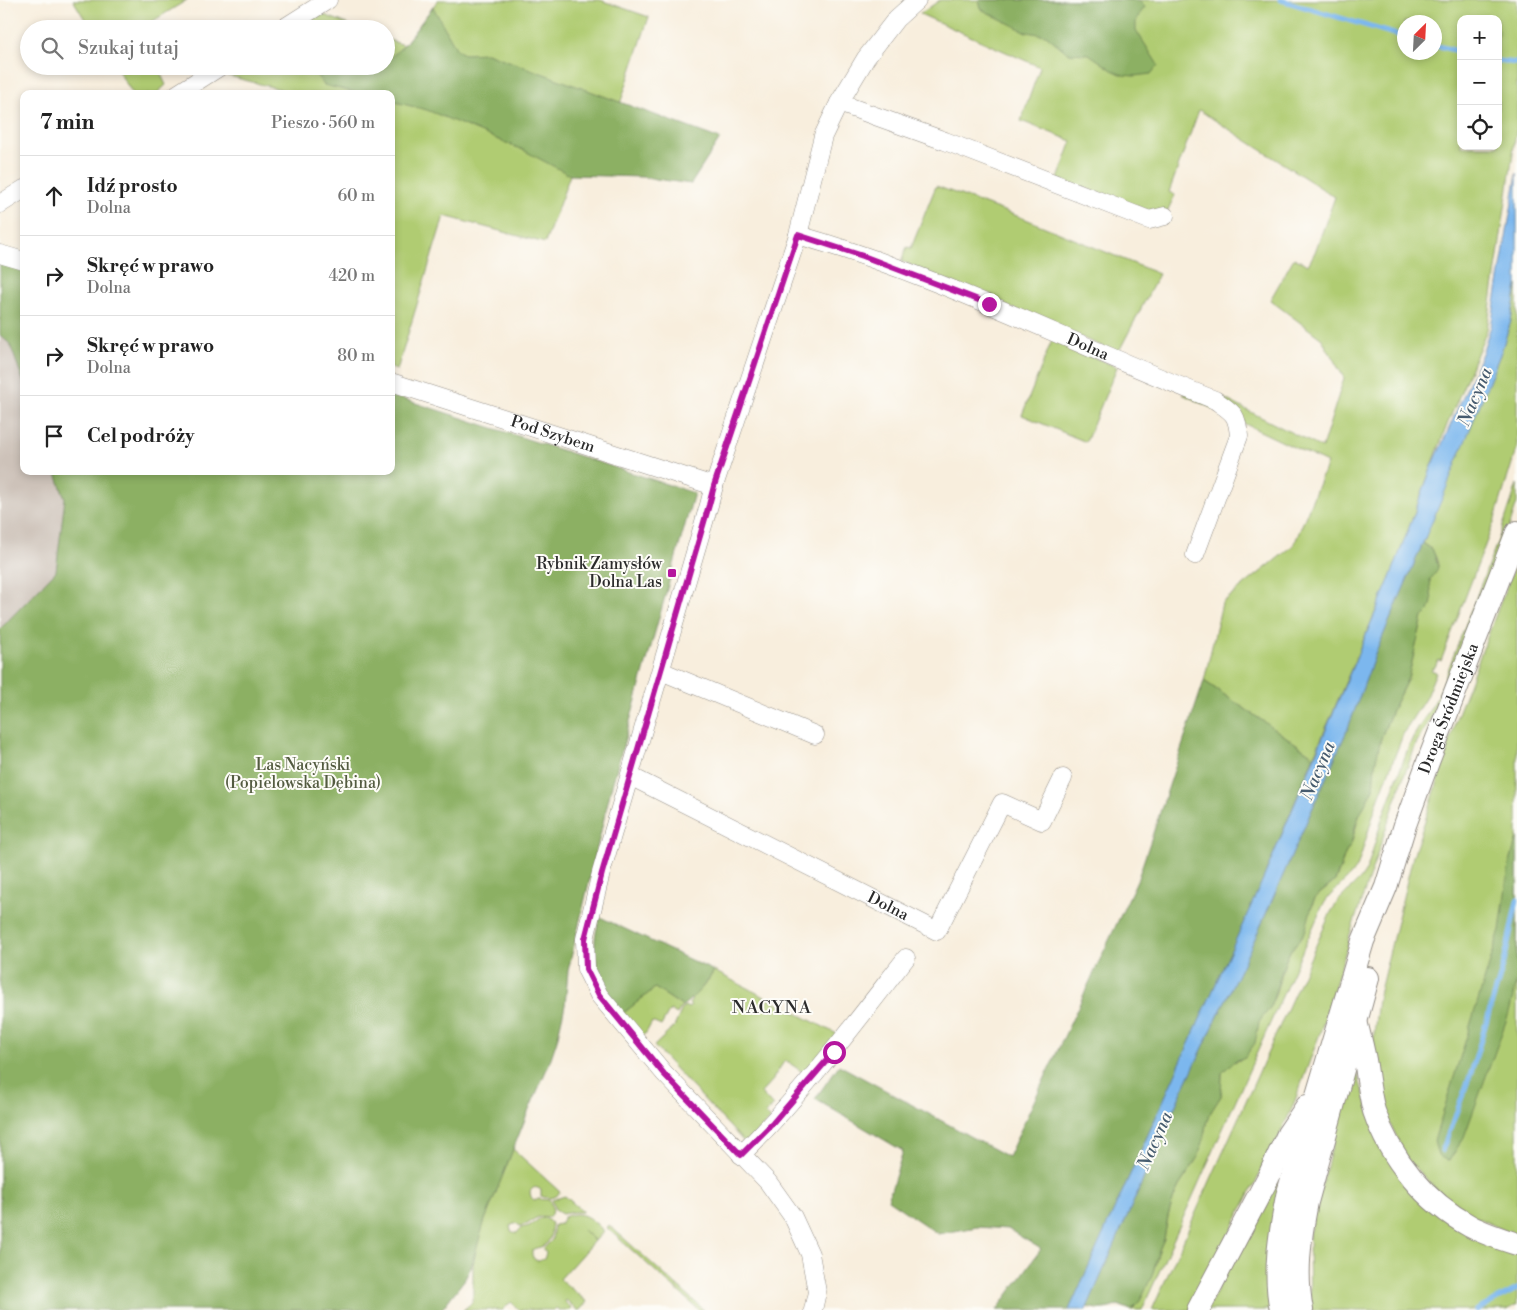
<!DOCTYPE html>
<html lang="pl">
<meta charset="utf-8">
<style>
:root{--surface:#fff;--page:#f2f2f2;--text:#222;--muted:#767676;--line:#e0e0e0}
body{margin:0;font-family:"Libre Bodoni",serif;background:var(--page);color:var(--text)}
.controls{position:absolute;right:15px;top:15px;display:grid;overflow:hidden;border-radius:10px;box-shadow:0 2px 8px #0003}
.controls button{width:45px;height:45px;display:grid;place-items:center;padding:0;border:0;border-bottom:1px solid var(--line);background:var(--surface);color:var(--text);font:25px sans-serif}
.compass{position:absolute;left:1397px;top:15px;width:45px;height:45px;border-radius:50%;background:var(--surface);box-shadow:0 2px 8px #0003;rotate:24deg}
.stop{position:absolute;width:15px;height:15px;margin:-11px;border:4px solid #b5179e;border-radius:50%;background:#fff}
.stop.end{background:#b5179e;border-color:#fff;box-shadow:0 1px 5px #0008}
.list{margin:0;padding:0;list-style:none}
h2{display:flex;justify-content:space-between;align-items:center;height:65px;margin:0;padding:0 20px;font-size:21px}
h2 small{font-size:16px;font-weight:400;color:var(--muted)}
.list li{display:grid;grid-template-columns:32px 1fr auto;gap:15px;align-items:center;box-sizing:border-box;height:80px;padding:0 20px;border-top:1px solid var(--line)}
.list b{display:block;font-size:19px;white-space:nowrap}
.list p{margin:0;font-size:16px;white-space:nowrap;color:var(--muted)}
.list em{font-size:16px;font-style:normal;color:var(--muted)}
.icon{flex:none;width:28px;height:28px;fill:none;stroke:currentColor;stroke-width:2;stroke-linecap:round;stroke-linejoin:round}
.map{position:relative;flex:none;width:1517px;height:1310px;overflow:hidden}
.search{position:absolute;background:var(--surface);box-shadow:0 2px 8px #0003;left:20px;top:20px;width:375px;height:55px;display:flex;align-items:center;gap:12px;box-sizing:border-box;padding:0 18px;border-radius:28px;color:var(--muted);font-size:19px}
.panel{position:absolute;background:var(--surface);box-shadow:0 2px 8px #0003;left:20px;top:90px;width:375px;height:385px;border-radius:10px}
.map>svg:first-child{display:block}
.industrial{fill:#cdc2b9}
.green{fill:#b0cc72;stroke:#6e7c4e;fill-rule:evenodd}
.forest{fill:#8cb064;stroke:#5c6e48}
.water{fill:#7cb7ee;stroke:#54718c}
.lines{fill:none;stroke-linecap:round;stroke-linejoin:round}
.stream{stroke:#7cb7ee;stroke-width:5}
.minor-casing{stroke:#928c84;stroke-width:19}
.major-casing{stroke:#928c84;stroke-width:24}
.minor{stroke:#fff;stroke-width:18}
.major{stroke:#fff;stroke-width:22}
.route{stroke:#b5179e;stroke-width:6}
.poi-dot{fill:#b5179e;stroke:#fdfcf7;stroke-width:2}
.labels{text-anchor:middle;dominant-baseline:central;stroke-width:4;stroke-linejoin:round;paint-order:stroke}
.street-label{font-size:16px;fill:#2b2b2b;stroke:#fdfcf7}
.poi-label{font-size:16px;fill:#2b2b2b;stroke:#fdfcf7;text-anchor:end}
.park-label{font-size:16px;fill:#535b40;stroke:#fdfcf7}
.water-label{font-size:18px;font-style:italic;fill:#475c6f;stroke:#fdfcf7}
.neighbourhood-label{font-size:18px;letter-spacing:1px;fill:#2b2b2b;stroke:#fdfcf7}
</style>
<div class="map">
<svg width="1517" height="1310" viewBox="0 0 1517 1310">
<rect width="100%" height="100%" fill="#fdfcf7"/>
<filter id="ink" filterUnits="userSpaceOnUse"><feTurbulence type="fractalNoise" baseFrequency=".02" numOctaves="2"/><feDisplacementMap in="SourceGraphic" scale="10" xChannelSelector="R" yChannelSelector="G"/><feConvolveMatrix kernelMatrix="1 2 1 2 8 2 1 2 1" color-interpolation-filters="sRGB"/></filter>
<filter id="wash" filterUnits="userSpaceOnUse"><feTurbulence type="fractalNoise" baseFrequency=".0096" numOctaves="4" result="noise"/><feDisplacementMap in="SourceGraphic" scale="20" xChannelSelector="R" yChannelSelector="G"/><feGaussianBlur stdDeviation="1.12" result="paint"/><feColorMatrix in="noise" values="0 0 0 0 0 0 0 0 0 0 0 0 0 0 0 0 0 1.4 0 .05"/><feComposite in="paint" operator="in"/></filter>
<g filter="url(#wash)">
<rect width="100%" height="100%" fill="#f8eedd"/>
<path class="industrial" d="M 0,332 L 10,344 L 24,383 L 24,471 L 55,471 L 65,498 L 56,571 L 0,629 Z"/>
<path class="green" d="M 73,0 L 187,0 L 140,29 L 91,29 Z
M 438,0 L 600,0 L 649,17 L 620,104 L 570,175 L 545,243 L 444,216 L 397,370 L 391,368 L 391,94 L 299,94 L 225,75 L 239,66 L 386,66 L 386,39 L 404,45 Z
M 940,0 L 1517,0 L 1517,126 L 1487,330 L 1447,425 L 1392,573 L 1314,756 L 1204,681 L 1222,603 L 1294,545 L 1327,463 L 1182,394 L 1213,393 L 1322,448 L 1344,378 L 1322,339 L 1270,300 L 1294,258 L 1308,265 L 1315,252 L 1335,197 L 1199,110 L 1169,192 L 1175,195 L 1165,216 L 1058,179 L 1072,141 L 1021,121 L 1040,67 L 920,14 ZM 1461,19 L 1498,19 L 1498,146 L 1461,146 ZM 1404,22 L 1434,22 L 1434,52 L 1404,52 Z
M 317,12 L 360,29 L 293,29 Z
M 115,66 L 157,66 L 166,85 L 156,94 L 133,94 Z
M 936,186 L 1028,220 L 1159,274 L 1118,353 L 901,261 L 907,247 L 911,248 Z
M 1517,285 L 1517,447 L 1494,522 L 1441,661 L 1438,660 L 1435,667 L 1433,667 L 1431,670 L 1436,672 L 1426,697 L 1404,732 L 1377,803 L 1357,868 C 1346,882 1331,891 1322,907 L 1142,1310 L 1131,1310 L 1134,1308 L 1155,1266 L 1159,1250 L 1164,1239 L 1168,1216 L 1174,1197 L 1179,1186 L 1192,1167 L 1201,1150 L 1206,1124 L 1209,1114 L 1221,1096 L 1222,1073 L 1233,1062 L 1240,1060 L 1257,1034 L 1259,1022 L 1274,998 L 1285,962 L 1290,951 L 1302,937 L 1313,902 L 1316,897 L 1335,881 L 1340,870 L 1345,854 L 1351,844 L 1361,810 L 1371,793 L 1377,752 L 1381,738 L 1392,710 L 1408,678 L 1423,617 L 1427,613 L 1430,580 L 1438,566 C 1437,556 1432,548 1423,543 L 1501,352 L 1511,321 Z
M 1052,340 L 1117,367 L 1086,442 L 1022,415 Z
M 1517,484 L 1517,503 L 1505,540 L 1440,703 L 1417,742 L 1404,776 L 1348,940 L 1349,941 L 1320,1033 L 1293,1106 L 1276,1143 L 1190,1310 L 1152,1310 L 1331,912 L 1338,901 L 1361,878 L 1367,869 L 1383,816 L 1408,748 L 1413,737 L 1438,696 L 1500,535 Z
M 1517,559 L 1517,1236 L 1456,1208 L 1409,1162 L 1381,1105 L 1373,1043 L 1378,999 L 1413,856 L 1435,791 L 1456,719 Z
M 714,971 L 841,1036 L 804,1073 L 785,1060 L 774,1077 L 773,1080 L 761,1093 L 773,1106 L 765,1114 L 771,1119 L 746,1144 L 654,1046 L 674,1027 L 683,1007 L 685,1006 L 688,1008 L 691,1006 L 689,1004 L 692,1000 L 691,999 L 707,982 Z
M 655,988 L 682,1006 L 677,1014 L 670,1010 L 661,1026 L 652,1022 L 646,1033 L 643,1035 L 621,1015 Z
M 1354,1064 L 1380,1145 L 1517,1253 L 1517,1305 L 1507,1310 L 1310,1310 L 1309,1234 Z
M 513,1149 L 560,1192 C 556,1199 548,1199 541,1196 L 541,1190 C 536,1186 532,1187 530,1192 L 531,1197 L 534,1200 L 539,1199 L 550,1200 L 553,1211 L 549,1217 C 536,1214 531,1223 520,1226 L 516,1223 L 510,1226 L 511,1231 L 516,1233 L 518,1232 L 521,1228 C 523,1227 526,1227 529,1226 C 538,1221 542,1212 552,1224 C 550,1232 553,1240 543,1246 C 540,1248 536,1247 532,1250 L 532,1255 L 534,1259 L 538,1261 L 544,1259 L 546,1253 L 543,1249 L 552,1240 L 554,1225 L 560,1224 L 564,1217 C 583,1209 591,1219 604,1231 L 595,1241 L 583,1230 L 594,1241 L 560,1279 L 587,1302 L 580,1310 L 577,1310 L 566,1300 L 565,1302 L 571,1308 L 570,1310 L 559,1310 L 556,1308 L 554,1310 L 519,1310 L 511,1302 L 503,1310 L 463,1310 L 473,1302 L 473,1265 L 479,1235 Z
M 1286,1156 L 1274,1310 L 1207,1310 Z
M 565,1196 L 582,1211 L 582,1212 L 574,1212 L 562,1214 L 555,1210 L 552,1200 Z
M 609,1225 L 704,1310 L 699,1310 L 607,1228 Z"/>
<path class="forest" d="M 979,0 L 1138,0 L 1145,7 L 1139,15 L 1136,22 L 1136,30 L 1158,65 L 1151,74 L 1134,76 L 1123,75 L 1112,70 L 1089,54 L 1068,53 L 1046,35 L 1026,32 L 981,9 Z
M 433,7 L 457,50 L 464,54 L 487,53 L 720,139 L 691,184 L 642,177 L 570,175 L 523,150 L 427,110 L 391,101 L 391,94 L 361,94 L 324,85 L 309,66 L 386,66 L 386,58 L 389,59 L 404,45 Z
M 0,262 L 24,270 L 24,383 L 10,344 L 0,335 Z
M 391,395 L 694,493 L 611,789 L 568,971 L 565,1005 L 557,1040 L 549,1064 L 526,1117 L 485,1220 L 471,1267 L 465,1279 L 441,1310 L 0,1310 L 0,629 L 56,571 L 65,498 L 55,471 L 391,471 Z
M 1423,543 L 1431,549 L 1434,553 L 1438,566 L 1437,571 L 1430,580 L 1432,602 L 1429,611 L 1423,617 L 1408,678 L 1392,710 L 1381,738 L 1375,765 L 1373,789 L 1357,820 L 1351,844 L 1345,854 L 1335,881 L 1316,897 L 1313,902 L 1305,932 L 1290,951 L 1285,962 L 1270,1008 L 1259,1022 L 1255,1043 L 1245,1057 L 1233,1062 L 1222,1073 L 1221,1096 L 1209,1115 L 1206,1124 L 1203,1142 L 1198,1157 L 1179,1186 L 1174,1197 L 1168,1216 L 1164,1239 L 1159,1250 L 1152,1276 L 1139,1302 L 1131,1310 L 1118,1305 C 1107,1310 1099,1310 1087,1307 L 1178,1100 L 1257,934 L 1348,728 L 1376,652 Z
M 1204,681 L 1314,756 L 1264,877 L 1069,1310 L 997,1310 L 1041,1249 L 1008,1229 L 977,1227 L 938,1234 L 888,1200 L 903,1151 L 815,1099 L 839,1065 L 1008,1157 L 1138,878 Z
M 1517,837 L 1517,979 L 1509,1013 L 1464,1137 L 1449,1161 L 1438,1156 L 1434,1141 L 1500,930 L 1509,865 Z
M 600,917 L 714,971 C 705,985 695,997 682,1006 L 655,988 L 621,1015 C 606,992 593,969 595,940 C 595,933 598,924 600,917 Z"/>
<path class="water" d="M 1517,173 L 1517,285 L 1511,321 L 1501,352 L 1444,494 L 1376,652 L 1348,728 L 1257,934 L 1178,1100 L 1086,1310 L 1069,1310 L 1264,877 L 1392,573 L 1431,469 L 1483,351 L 1491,326 Z"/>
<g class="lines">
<path class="stream" d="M 1281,0 L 1404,37
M 1434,45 L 1461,52
M 1498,61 L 1517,63
M 1442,1151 L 1471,1073 L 1504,963 L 1517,900
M 1477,1310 L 1517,1289"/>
</g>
</g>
<g filter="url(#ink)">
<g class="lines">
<defs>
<g id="minor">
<path d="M 282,29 L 328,0"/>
<path d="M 177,94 L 221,66"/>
<path d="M 839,103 L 945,141 L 1149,220 L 1165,216"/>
<path d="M 0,204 L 24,189"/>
<path id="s1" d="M 798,235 C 942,276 1076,346 1215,400 C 1233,413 1237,413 1239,436 L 1195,555"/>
<path d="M 0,254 L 24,261"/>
<path id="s2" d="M 391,382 L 714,486"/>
<path d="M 661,671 L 815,735"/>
<path id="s3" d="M 630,776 L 937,931 L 1002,803 L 1042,821 L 1063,778"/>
<path d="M 741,1155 C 802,1094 853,1026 906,958"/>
<path d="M 813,1310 L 817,1292 L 810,1254 L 793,1217 L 768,1182 L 664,1073 L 599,995 L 586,969 L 585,939 L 601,873 L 709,505 L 714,486 L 798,235 L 823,136 L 839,103 L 866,58 L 896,19 L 917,0"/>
</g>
<g id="major">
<path d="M 1357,1025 C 1360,1038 1364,1052 1366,1066 C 1368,1081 1370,1096 1374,1111 C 1390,1159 1426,1202 1470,1226 C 1485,1234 1501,1239 1517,1244"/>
<path d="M 1198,1310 L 1269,1176 L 1288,1134 L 1307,1106"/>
<path id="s4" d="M 1281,1310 C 1273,1272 1280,1233 1287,1196 L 1363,941 L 1386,887 L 1405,825 L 1428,762 L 1517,532"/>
<path d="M 1302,1310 C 1295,1274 1300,1238 1307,1202 L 1368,978"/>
</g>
</defs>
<use href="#minor" class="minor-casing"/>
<use href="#major" class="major-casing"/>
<use href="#minor" class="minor"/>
<use href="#major" class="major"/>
</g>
</g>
<g class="lines" filter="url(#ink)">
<path class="route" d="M 834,1052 L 773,1123 L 741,1155 L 664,1074 L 599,995 L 586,969 L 585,939 L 602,873 L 709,505 L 714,486 L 798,235 L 863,256 L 989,304"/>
</g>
<rect class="poi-dot" x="667" y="568" width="10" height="10" rx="2.5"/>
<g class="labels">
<g class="street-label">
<text stroke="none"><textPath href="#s1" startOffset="311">Dolna</textPath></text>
<text stroke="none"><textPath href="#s2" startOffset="170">Pod Szybem</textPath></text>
<text stroke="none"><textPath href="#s4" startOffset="629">Droga Śródmiejska</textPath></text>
<text stroke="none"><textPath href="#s3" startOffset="289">Dolna</textPath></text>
</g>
<g class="poi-label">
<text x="662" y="564">Rybnik Zamysłów<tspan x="662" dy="18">Dolna Las</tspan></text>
</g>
<g class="park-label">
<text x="303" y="765">Las Nacyński<tspan x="303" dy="18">(Popielowska Dębina)</tspan></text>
</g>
<g class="water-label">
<text transform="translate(1475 397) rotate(-67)">Nacyna</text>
<text transform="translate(1318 771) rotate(-67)">Nacyna</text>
<text transform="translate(1155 1141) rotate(-66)">Nacyna</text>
</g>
<g class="neighbourhood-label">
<text x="772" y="1007">NACYNA</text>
</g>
</g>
</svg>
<div class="controls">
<button>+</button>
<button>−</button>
<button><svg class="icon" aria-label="locate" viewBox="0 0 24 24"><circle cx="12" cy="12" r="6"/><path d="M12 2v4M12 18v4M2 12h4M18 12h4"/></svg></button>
</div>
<svg class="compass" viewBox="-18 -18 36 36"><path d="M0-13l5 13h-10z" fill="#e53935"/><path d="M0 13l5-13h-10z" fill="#767676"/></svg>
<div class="stop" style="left:834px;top:1052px"></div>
<div class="stop end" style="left:989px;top:304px"></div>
<div class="search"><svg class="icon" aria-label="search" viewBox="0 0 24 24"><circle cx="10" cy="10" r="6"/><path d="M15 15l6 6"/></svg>Szukaj tutaj</div>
<section class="panel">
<h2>7 min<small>Pieszo · 560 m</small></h2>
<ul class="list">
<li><svg class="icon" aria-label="ahead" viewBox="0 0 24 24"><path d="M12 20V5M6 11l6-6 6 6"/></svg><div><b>Idź prosto</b><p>Dolna</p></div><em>60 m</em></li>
<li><svg class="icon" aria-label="right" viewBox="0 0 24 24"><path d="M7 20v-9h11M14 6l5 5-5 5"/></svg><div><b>Skręć w prawo</b><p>Dolna</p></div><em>420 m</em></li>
<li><svg class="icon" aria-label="right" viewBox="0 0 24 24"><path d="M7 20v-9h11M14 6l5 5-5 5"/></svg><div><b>Skręć w prawo</b><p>Dolna</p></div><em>80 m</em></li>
<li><svg class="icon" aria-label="arrive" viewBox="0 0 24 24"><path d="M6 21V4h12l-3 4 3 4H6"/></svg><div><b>Cel podróży</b></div></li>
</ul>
</section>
</div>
